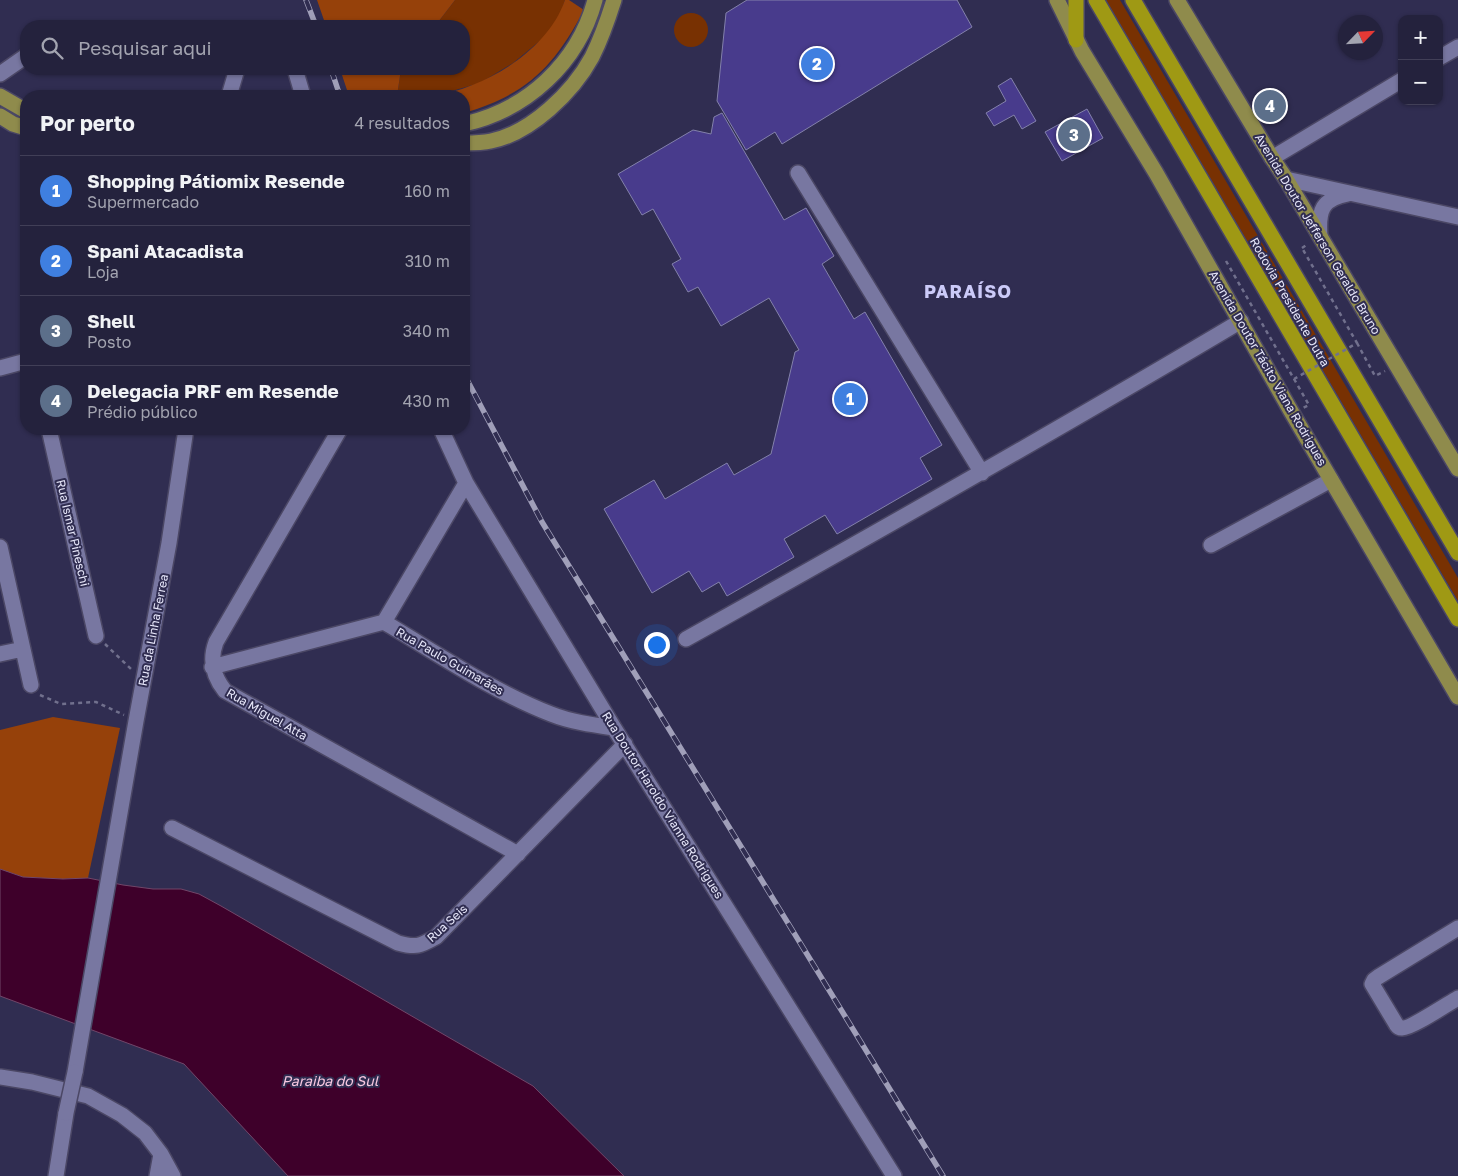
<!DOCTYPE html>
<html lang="pt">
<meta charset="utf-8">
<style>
:root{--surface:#24223d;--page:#2c2a44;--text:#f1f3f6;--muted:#a3a4b0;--line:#413f57;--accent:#95b2f1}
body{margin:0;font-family:"Golos Text",sans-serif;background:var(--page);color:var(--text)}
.controls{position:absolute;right:15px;top:15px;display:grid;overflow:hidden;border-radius:10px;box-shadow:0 1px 4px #0004}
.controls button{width:45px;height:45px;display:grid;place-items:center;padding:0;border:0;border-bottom:1px solid var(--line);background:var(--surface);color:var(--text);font:25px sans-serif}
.compass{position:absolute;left:1338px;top:15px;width:45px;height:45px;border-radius:50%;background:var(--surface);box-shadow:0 1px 4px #0004;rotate:65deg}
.you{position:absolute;left:656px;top:644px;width:18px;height:18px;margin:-12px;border:4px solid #fff;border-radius:50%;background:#1a73e8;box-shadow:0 0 0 8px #1a73e833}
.badge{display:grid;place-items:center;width:32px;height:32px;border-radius:50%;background:var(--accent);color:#fff;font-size:16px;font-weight:700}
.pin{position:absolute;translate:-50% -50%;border:2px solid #fff;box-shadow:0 1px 5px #0006}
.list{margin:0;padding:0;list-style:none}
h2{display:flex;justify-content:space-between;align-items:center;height:65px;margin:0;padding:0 20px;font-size:21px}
h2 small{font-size:16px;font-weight:400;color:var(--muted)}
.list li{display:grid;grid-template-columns:32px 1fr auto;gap:15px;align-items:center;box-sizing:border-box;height:70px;padding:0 20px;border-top:1px solid var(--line)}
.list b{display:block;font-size:19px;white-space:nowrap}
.list p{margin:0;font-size:16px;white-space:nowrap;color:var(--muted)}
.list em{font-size:16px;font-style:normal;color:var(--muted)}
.icon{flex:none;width:28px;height:28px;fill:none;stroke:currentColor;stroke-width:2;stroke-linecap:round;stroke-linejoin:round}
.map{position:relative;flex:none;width:1458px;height:1176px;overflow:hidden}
.search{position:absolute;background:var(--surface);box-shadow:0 1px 4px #0004;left:20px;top:20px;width:450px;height:55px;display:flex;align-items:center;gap:12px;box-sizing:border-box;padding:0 18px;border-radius:20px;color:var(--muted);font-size:19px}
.panel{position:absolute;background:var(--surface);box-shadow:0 1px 4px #0004;left:20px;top:90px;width:450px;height:345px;border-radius:20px}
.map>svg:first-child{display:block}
.green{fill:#783102}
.forest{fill:#96410a}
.water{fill:#3e002a;stroke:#714669}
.building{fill:#483b8c;stroke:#8381ab}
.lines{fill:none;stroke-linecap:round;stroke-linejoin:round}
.minor-casing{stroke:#4b4765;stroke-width:18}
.major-casing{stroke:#4b4765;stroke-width:18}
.highway-casing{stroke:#4b4765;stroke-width:18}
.path{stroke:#71708d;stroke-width:2.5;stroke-dasharray:4 4;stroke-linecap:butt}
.minor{stroke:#7877a1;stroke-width:15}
.major{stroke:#8f8b4c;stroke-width:15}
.highway{stroke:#9f9914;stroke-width:15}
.rail-casing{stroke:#a09fb9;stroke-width:5.5}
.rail{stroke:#302d51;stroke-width:4;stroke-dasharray:11;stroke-linecap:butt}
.minor-bridge-casing{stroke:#4b4765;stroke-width:18;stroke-linecap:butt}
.path-bridge{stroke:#71708d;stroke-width:2.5;stroke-dasharray:4 4;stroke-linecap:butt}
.minor-bridge{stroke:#7877a1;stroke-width:15}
.labels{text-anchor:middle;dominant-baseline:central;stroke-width:4;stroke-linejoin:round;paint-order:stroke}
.street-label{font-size:12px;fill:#e8e8fb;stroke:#302d51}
.water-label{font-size:14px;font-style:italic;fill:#f9c8e1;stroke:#302d51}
.district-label{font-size:18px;font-weight:bold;letter-spacing:1px;fill:#cbcaf8;stroke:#302d51}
</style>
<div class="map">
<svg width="1458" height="1176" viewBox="0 0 1458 1176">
<rect width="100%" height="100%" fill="#302d51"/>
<path class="green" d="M 455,0 L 565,0 L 561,12 L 547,35 L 513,63 L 480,83 L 434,96 L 397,96 L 401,69 L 464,69 L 464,26 L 435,26 Z
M 1106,0 L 1120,0 L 1458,578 L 1458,601 Z
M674 30a17 17 0 1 1 34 0a17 17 0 1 1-34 0Z"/>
<path class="forest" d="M 317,0 L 455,0 L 435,26 L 326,26 Z
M 565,0 L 569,0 L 584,10 C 554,67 526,95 464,113 L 464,96 L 434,96 C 485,87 547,52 565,0 Z
M 340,69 L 401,69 L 397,96 L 349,96 Z
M 53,717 L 120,728 L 88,878 L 63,879 L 23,877 L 0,869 L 0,730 Z"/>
<path class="water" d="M 0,869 L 23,877 L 63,879 L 88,878 L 123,885 L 153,889 L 181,889 L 199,894 L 221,906 L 533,1086 L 624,1176 L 288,1176 L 184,1064 L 0,996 Z"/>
<path class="building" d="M 747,0 L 957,0 L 972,27 L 782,144 L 775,132 L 746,150 L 717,101 L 726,13 Z
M 1011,78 L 1036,121 L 1022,129 L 1014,115 L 994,126 L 986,113 L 1006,101 L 998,86 Z
M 1087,109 L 1103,138 L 1062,161 L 1045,132 Z
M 722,113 L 784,220 L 806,208 L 834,256 L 822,264 L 854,319 L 865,312 L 942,445 L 920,458 L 932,479 L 837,534 L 825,515 L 784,539 L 794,557 L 727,596 L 719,582 L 702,592 L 689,571 L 652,593 L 604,509 L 654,480 L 665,499 L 727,463 L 734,475 L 771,454 L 795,352 L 799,350 L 769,298 L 721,326 L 698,287 L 688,292 L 672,264 L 681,259 L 653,209 L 642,215 L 618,174 L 693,130 L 711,134 L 714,117 Z"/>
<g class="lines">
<defs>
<path id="minor" d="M 1439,58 L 1458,47
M 295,69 L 303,96
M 0,74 L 26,56
M 229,96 L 237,69
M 1272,158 L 1402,80
M 798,173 L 982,473
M 1286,179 L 1458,217
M 1320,236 C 1318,210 1322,199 1348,194
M 0,368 L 26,361
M 49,429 L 96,636
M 340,429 L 216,642 C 209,661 213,676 225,691 L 518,854
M 441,429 L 466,483 L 614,728 L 894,1176
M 466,483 L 384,622 C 438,654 492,691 551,714 C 571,722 593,725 614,728
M 1211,545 L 1331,480
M 0,547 L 31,685
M 686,639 C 872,535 1058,430 1241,321
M 0,654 L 23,649
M 212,667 L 384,622
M 172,828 L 398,943 C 416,948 420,946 436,937 L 625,744
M 1458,928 L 1378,977 L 1374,980 L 1372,984 L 1396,1024 C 1398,1027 1398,1028 1402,1028 C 1410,1029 1449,1003 1458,998
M 75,1072 L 136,721 L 169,543 L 186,429
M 0,1077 L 32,1082 L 88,1096 L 122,1115 L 145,1133 L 161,1154 L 173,1176
M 56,1176 L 66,1113
M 157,1176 L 161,1154"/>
<path id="major" d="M 1057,0 L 1082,51 L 1156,173 L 1292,413 L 1458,697
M 1177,0 L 1272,158 L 1286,179 L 1458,469
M 0,96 L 26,111
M 0,116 L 13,124 L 26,128
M 464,124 C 527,110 578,63 595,0
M 464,143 C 472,143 482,143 491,141 C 531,133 573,92 592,57 C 601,39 608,19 614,0"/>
<path id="highway" d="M 1096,0 L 1458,619
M 1133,0 L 1458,553
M 1076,40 L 1076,0"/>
</defs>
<use href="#minor" class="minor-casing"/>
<use href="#major" class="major-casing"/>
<use href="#highway" class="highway-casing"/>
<path class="path" d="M 1302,248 L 1308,244
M 1357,343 L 1375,376 L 1385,371
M 1294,379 L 1309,405 L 1303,408
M 105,644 L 132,670
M 40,695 L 61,704 L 96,702 L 124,715"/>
<use href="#minor" class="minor"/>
<use href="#major" class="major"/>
<use href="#highway" class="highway"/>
<defs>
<path id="rail" d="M 306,0 L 316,26
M 331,69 L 340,96
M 464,374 L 542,522 L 943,1176"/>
</defs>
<use href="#rail" class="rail-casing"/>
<use href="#rail" class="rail"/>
<defs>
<path id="minor-bridge" d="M 66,1113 L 75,1072"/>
</defs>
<use href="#minor-bridge" class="minor-bridge-casing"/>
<path class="path-bridge" d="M 1226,261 L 1294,379 L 1357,343 L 1302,248"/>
<use href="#minor-bridge" class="minor-bridge"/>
</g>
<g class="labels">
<g class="street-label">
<text transform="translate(1318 234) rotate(59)">Avenida Doutor Jefferson Geraldo Bruno</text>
<text transform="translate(1290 302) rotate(60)">Rodovia Presidente Dutra</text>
<text transform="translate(1268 368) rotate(60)">Avenida Doutor Tácito Viana Rodrigues</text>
<text transform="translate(73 533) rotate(77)">Rua Ismar Pineschi</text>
<text transform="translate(153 630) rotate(-79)">Rua da Linha Ferrea</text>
<text transform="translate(450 661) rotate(30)">Rua Paulo Guimarães</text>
<text transform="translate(267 714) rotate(30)">Rua Miguel Atta</text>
<text transform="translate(663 805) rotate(58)">Rua Doutor Haroldo Vianna Rodrigues</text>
<text transform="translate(447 923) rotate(-42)">Rua Seis</text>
</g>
<g class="water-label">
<text x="330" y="1080">Paraiba do Sul</text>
</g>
<g class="district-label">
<text x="968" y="291">PARAÍSO</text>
</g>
</g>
</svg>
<div class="controls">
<button>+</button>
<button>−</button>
</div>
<svg class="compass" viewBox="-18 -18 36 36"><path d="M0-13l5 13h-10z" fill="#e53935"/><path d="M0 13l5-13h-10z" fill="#a3a4b0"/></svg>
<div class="you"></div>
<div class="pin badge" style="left:850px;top:399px;background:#3f7fe0">1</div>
<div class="pin badge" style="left:817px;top:64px;background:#3f7fe0">2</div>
<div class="pin badge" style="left:1074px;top:135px;background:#5c6f8a">3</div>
<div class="pin badge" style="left:1270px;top:106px;background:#5c6f8a">4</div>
<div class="search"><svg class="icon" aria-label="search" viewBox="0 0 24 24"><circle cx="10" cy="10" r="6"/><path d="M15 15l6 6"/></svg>Pesquisar aqui</div>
<section class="panel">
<h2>Por perto<small>4 resultados</small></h2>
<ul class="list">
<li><span class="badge" style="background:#3f7fe0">1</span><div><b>Shopping Pátiomix Resende</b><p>Supermercado</p></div><em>160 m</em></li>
<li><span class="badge" style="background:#3f7fe0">2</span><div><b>Spani Atacadista</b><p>Loja</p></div><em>310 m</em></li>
<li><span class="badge" style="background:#5c6f8a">3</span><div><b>Shell</b><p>Posto</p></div><em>340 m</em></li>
<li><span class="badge" style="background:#5c6f8a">4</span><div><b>Delegacia PRF em Resende</b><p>Prédio público</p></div><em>430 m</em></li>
</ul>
</section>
</div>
